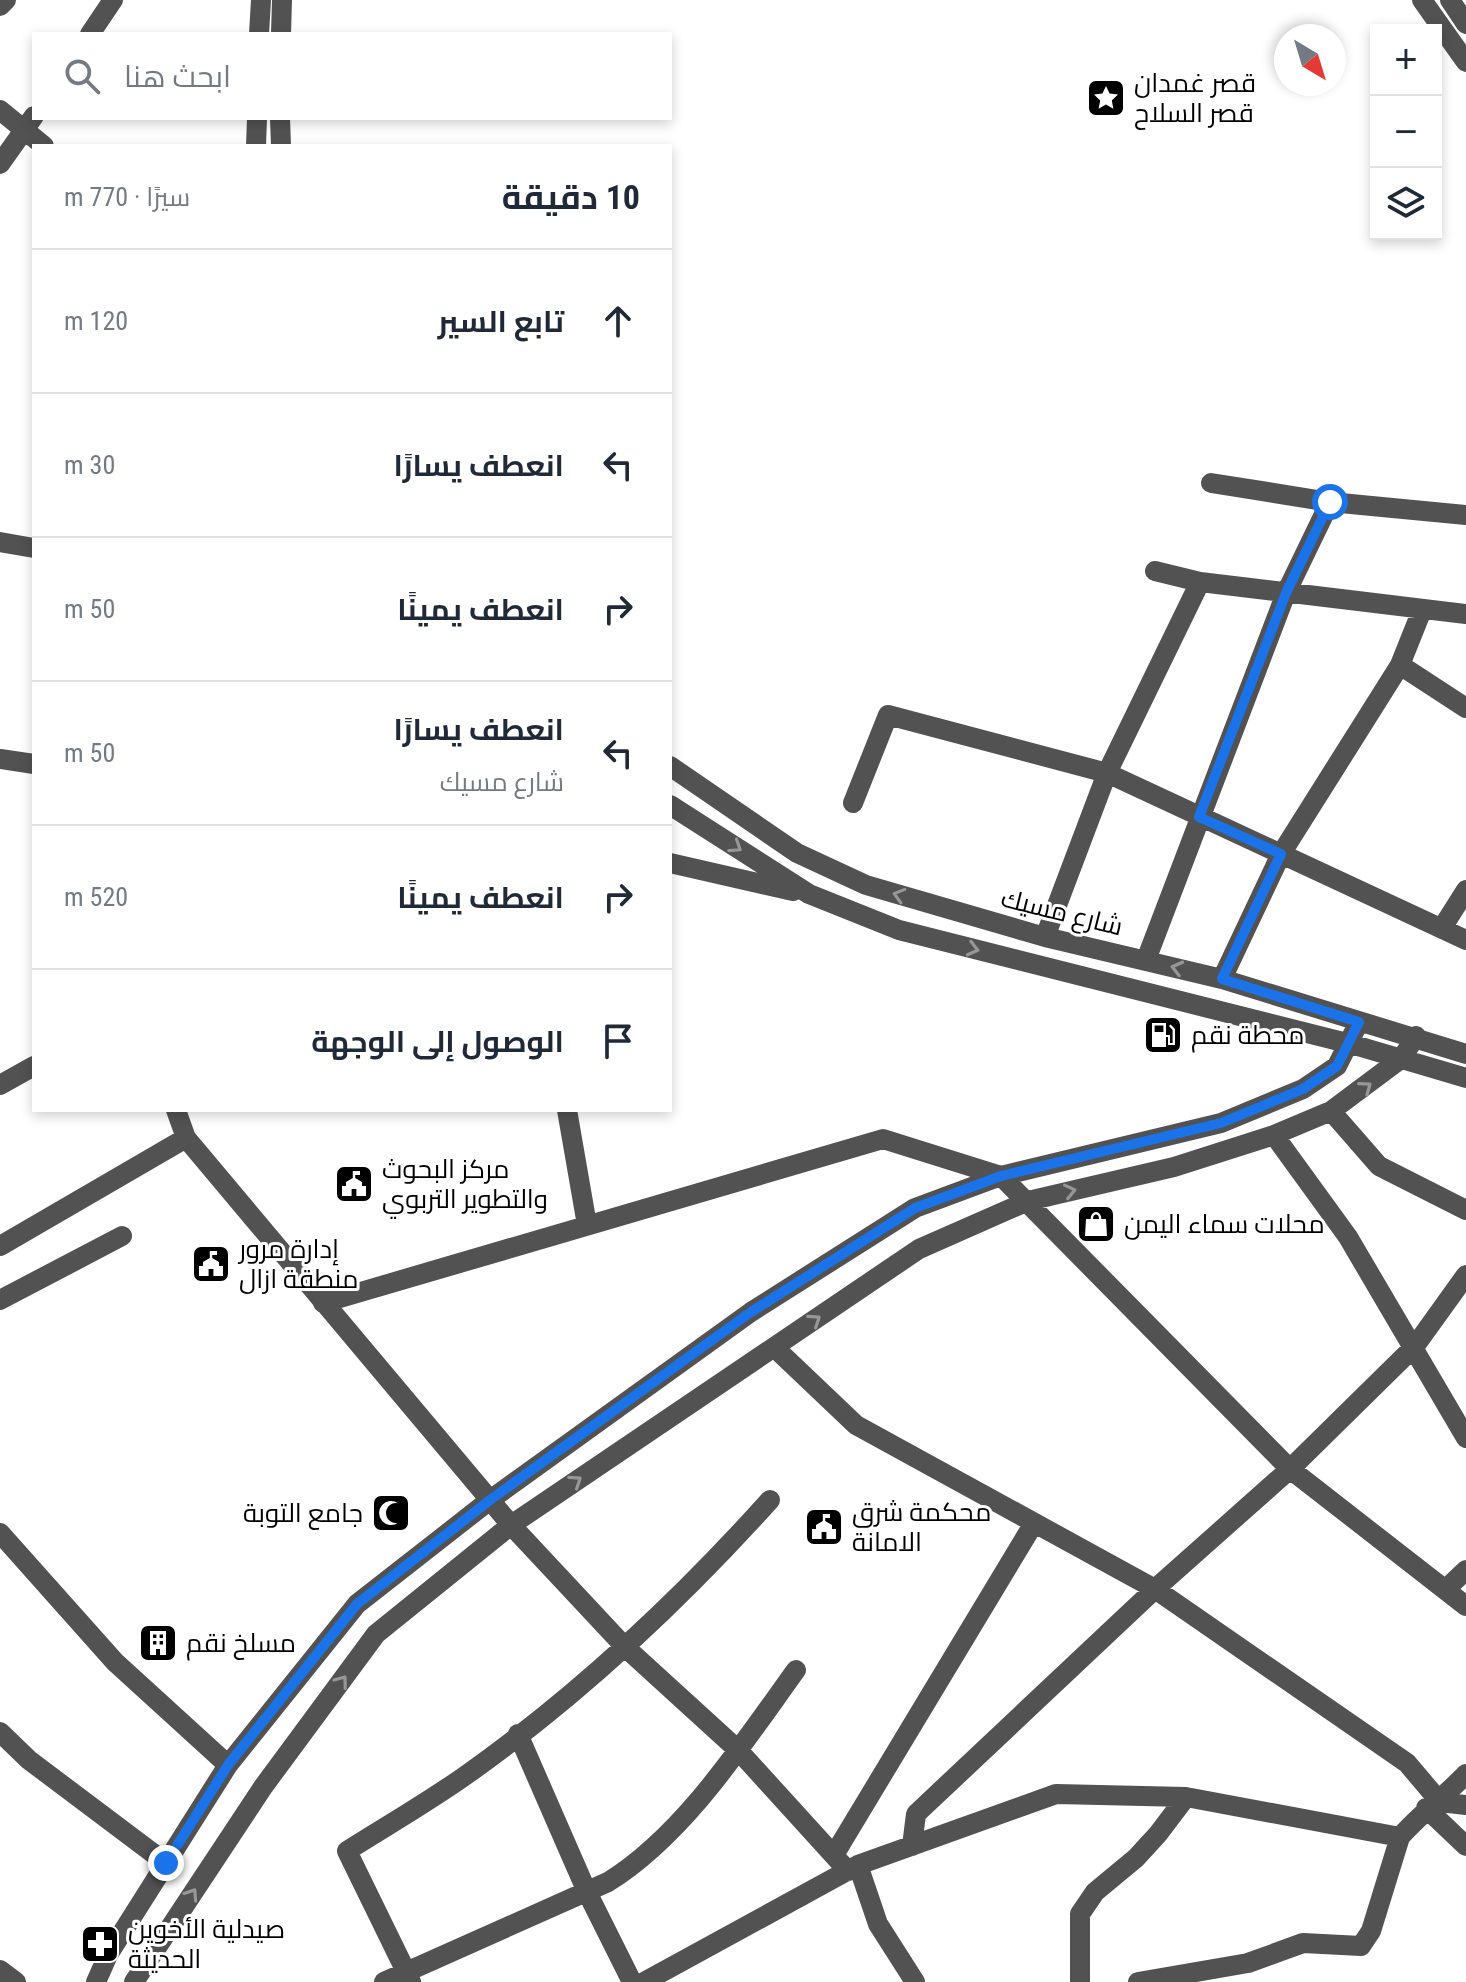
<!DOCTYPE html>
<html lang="ar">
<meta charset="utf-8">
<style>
:root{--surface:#fff;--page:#f2f2f3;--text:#1f2937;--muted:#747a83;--line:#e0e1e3}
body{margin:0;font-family:"Roboto Condensed",Cairo,sans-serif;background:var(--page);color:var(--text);direction:rtl}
.controls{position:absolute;right:24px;top:24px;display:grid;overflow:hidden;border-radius:0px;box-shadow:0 4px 12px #0003}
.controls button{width:72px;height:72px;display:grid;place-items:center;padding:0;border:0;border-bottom:2px solid var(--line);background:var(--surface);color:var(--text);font:40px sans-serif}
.compass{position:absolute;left:1274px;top:24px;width:72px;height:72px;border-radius:50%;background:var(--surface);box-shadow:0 4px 12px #0003;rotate:142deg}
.stop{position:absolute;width:24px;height:24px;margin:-18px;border:6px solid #1a73e8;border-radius:50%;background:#fff}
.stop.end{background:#1a73e8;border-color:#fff;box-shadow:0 2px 8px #0008}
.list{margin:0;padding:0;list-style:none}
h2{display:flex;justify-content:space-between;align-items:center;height:104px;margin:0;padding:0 32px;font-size:34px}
h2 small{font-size:26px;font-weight:400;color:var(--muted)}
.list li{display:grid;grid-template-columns:52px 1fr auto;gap:24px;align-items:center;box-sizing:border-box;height:144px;padding:0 32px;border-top:2px solid var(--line)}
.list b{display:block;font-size:30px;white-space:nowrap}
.list p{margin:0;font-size:26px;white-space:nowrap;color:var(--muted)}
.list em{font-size:26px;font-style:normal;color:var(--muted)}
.icon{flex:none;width:44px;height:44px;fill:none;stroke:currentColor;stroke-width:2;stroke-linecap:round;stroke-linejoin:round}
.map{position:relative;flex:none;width:1466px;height:1982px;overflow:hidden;direction:ltr}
.search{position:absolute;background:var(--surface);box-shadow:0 4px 12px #0003;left:32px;top:32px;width:640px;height:88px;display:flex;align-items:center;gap:20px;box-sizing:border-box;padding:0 28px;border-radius:0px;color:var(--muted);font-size:30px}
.panel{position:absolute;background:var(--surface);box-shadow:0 4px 12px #0003;left:32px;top:144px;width:640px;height:968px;border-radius:0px;direction:rtl}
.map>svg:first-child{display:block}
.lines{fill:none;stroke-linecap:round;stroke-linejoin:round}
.minor{stroke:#525252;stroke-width:20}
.oneway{stroke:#979797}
.route{stroke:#1a73e8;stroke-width:10}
.labels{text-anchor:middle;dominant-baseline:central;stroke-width:6;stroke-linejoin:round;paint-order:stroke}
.poi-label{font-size:26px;fill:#000;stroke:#fff;text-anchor:start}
.street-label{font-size:26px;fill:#000;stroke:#fff}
</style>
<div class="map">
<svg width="1466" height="1982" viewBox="0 0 1466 1982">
<rect width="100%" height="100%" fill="#fff"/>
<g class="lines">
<path class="minor" d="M 1422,0 L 1466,62
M 1450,0 L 1466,24
M 0,6 L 6,0
M 90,34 L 113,0
M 259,34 L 261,0
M 281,34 L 282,0
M 0,110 L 44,146
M 280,118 L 281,146
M 256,146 L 257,118
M 0,164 L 34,116
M 1211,483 L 1330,502 L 1466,515
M 0,542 L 34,548
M 1155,571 L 1200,582 L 1466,614
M 1400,665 L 1466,708
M 0,759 L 34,764
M 670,766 L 797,853 L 866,885 L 1045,937 L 1222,979 L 1466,1054
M 853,803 L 888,715 L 1107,773 L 1466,940
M 670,805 L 809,894 L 899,930 L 1351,1044 L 1466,1078
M 670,863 L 793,891
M 1442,928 L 1466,890
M 1045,937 L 1107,773 L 1200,582
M 1146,960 L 1286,593 L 1330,502
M 1222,979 L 1281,854 L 1400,665 L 1422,610
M 0,1085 L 34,1066
M 176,1110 L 186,1138 L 511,1525 L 625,1647 L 738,1750 L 848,1871
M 567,1110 L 587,1225
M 1331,1111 L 1379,1166 L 1466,1210
M 1274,1135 L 1348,1237 L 1466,1438
M 0,1246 L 186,1138
M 0,1300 L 122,1236
M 323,1303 L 883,1139 L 1001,1176 L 1290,1469 L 1466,1606
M 775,1348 L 856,1425 L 1155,1589 L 1407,1763 L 1440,1802 L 1466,1805
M 0,1533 L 115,1662 L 228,1765
M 1446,1589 L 1466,1570
M 0,1732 L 29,1760 L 166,1863
M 518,1734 L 587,1892 L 632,1982
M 1426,1808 L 1466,1846
M 912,1846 L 916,1814 L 1155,1589 L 1290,1469 L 1415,1346 L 1466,1275
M 834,1855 L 1034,1523
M 858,1865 L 878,1924 L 915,1982
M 0,1970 L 16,1982
M 96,1982 L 108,1955 L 228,1765 L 357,1604 L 490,1500 L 751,1312 L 915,1208 L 1001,1176 L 1221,1123 L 1303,1089 L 1337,1066 L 1359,1022
M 134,1982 L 263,1787 L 376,1634 L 511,1525 L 919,1249 L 1028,1201 L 1174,1167 L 1274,1135 L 1331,1111 L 1402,1058 L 1416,1036
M 384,1982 L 608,1882 C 684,1835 744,1742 796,1670
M 411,1982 L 347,1851 C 388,1825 430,1801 469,1773 C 580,1694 680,1600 770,1500
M 644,1982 L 858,1865 L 1056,1794 L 1186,1797 L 1400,1837 C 1421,1813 1444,1797 1466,1774
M 1080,1982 L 1080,1914 L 1095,1892 L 1136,1858 L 1158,1834 L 1186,1797
M 1138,1982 L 1248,1963 L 1303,1943 L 1361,1946 L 1371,1931 L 1400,1837"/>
</g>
<defs><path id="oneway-chevron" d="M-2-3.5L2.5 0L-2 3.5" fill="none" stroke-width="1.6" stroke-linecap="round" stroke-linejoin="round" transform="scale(2)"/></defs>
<g class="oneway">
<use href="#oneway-chevron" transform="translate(736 847) rotate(33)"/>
<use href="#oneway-chevron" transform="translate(899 895) rotate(-164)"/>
<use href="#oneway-chevron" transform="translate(973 949) rotate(14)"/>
<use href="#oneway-chevron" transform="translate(1177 968) rotate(-166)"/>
<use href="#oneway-chevron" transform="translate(1366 1087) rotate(-36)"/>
<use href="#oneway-chevron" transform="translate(1070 1191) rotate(-13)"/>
<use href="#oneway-chevron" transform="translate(815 1320) rotate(-34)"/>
<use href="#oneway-chevron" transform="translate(576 1481) rotate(-34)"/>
<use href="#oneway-chevron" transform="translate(342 1681) rotate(-53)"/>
<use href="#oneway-chevron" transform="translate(192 1894) rotate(-56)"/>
</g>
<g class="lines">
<path class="route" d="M 166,1863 L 228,1765 L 357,1604 L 490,1500 L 751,1312 L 915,1208 L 1001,1176 L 1221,1123 L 1303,1089 L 1337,1066 L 1359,1022 L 1222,979 L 1281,854 L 1199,817 L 1286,593 L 1330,502"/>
</g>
<defs>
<symbol id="sight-square" viewBox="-11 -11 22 22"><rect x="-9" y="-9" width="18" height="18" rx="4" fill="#000" stroke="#fff"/><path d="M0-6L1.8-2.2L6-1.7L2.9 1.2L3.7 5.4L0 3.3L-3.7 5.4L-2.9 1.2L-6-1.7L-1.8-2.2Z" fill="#fff"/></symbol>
<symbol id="fuel-square" viewBox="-11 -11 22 22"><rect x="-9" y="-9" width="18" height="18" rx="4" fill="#000" stroke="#fff"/><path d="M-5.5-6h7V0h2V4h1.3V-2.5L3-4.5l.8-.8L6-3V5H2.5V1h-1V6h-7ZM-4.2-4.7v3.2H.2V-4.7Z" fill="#fff"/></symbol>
<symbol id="civic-square" viewBox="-11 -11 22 22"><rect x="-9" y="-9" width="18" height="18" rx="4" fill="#000" stroke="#fff"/><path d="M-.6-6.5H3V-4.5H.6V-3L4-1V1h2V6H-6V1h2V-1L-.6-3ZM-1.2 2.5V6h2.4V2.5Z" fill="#fff"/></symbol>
<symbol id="shop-square" viewBox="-11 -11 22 22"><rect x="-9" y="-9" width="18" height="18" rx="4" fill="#000" stroke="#fff"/><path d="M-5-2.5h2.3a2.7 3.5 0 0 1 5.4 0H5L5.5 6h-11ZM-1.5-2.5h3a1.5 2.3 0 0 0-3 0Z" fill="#fff"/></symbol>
<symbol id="mosque-square" viewBox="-11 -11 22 22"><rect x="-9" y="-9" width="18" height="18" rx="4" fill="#000" stroke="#fff"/><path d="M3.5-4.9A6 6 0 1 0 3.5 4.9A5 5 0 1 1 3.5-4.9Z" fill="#fff"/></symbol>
<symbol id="building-square" viewBox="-11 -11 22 22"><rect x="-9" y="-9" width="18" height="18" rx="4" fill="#000" stroke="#fff"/><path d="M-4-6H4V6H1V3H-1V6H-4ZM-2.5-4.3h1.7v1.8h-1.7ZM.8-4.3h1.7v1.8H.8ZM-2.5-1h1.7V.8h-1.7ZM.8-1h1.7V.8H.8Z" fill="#fff"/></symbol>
<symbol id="pharmacy-square" viewBox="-11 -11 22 22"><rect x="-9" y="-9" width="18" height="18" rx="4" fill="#000" stroke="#fff"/><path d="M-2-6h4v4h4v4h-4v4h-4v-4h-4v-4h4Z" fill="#fff"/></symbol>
</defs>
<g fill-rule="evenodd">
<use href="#sight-square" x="1084" y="76" width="44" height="44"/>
<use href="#fuel-square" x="1141" y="1013" width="44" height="44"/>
<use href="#civic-square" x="332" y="1162" width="44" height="44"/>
<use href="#shop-square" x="1074" y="1202" width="44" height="44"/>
<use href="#civic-square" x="189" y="1242" width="44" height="44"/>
<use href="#mosque-square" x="369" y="1491" width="44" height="44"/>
<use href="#civic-square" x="802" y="1505" width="44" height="44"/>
<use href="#building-square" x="136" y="1621" width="44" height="44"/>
<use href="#pharmacy-square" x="78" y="1922" width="44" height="44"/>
</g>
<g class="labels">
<g class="poi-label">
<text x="1134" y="83">قصر غمدان<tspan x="1134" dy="30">قصر السلاح</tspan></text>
<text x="1191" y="1035">محطة نقم</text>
<text x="382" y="1169">مركز البحوث<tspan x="382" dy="30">والتطوير التربوي</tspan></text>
<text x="1124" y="1224">محلات سماء اليمن</text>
<text x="239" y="1249">إدارة مرور<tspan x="239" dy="30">منطقة ازال</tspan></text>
<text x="852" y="1512">محكمة شرق<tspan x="852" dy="30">الامانة</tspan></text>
<text x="363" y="1513" text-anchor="end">جامع التوبة</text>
<text x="186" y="1643">مسلخ نقم</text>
<text x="128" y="1929">صيدلية الأخوين<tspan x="128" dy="30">الحديثة</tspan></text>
</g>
<g class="street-label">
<text transform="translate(1062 912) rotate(14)">شارع مسيك</text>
</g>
</g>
</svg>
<div class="controls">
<button>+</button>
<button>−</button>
<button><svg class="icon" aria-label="layers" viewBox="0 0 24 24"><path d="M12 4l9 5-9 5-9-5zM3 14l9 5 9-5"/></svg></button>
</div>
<svg class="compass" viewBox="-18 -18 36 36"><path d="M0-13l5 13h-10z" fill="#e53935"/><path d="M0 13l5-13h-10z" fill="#747a83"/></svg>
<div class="stop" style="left:1330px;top:502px"></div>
<div class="stop end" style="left:166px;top:1863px"></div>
<div class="search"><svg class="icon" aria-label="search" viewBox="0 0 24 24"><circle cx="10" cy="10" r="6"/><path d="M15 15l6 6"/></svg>ابحث هنا</div>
<section class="panel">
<h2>10 دقيقة<small>سيرًا · 770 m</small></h2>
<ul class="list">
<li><svg class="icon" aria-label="ahead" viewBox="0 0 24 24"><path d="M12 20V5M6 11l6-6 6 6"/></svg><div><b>تابع السير</b></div><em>120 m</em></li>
<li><svg class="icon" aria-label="left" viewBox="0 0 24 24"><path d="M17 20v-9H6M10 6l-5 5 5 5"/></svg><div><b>انعطف يسارًا</b></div><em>30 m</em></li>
<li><svg class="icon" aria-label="right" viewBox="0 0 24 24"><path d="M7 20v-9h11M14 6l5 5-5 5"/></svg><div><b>انعطف يمينًا</b></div><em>50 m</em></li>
<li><svg class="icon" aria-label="left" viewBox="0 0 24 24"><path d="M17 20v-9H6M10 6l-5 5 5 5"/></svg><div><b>انعطف يسارًا</b><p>شارع مسيك</p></div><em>50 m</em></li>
<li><svg class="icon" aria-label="right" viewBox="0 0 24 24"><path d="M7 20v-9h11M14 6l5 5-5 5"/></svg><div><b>انعطف يمينًا</b></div><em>520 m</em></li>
<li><svg class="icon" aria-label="arrive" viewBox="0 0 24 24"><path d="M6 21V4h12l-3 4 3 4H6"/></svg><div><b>الوصول إلى الوجهة</b></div></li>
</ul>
</section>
</div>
